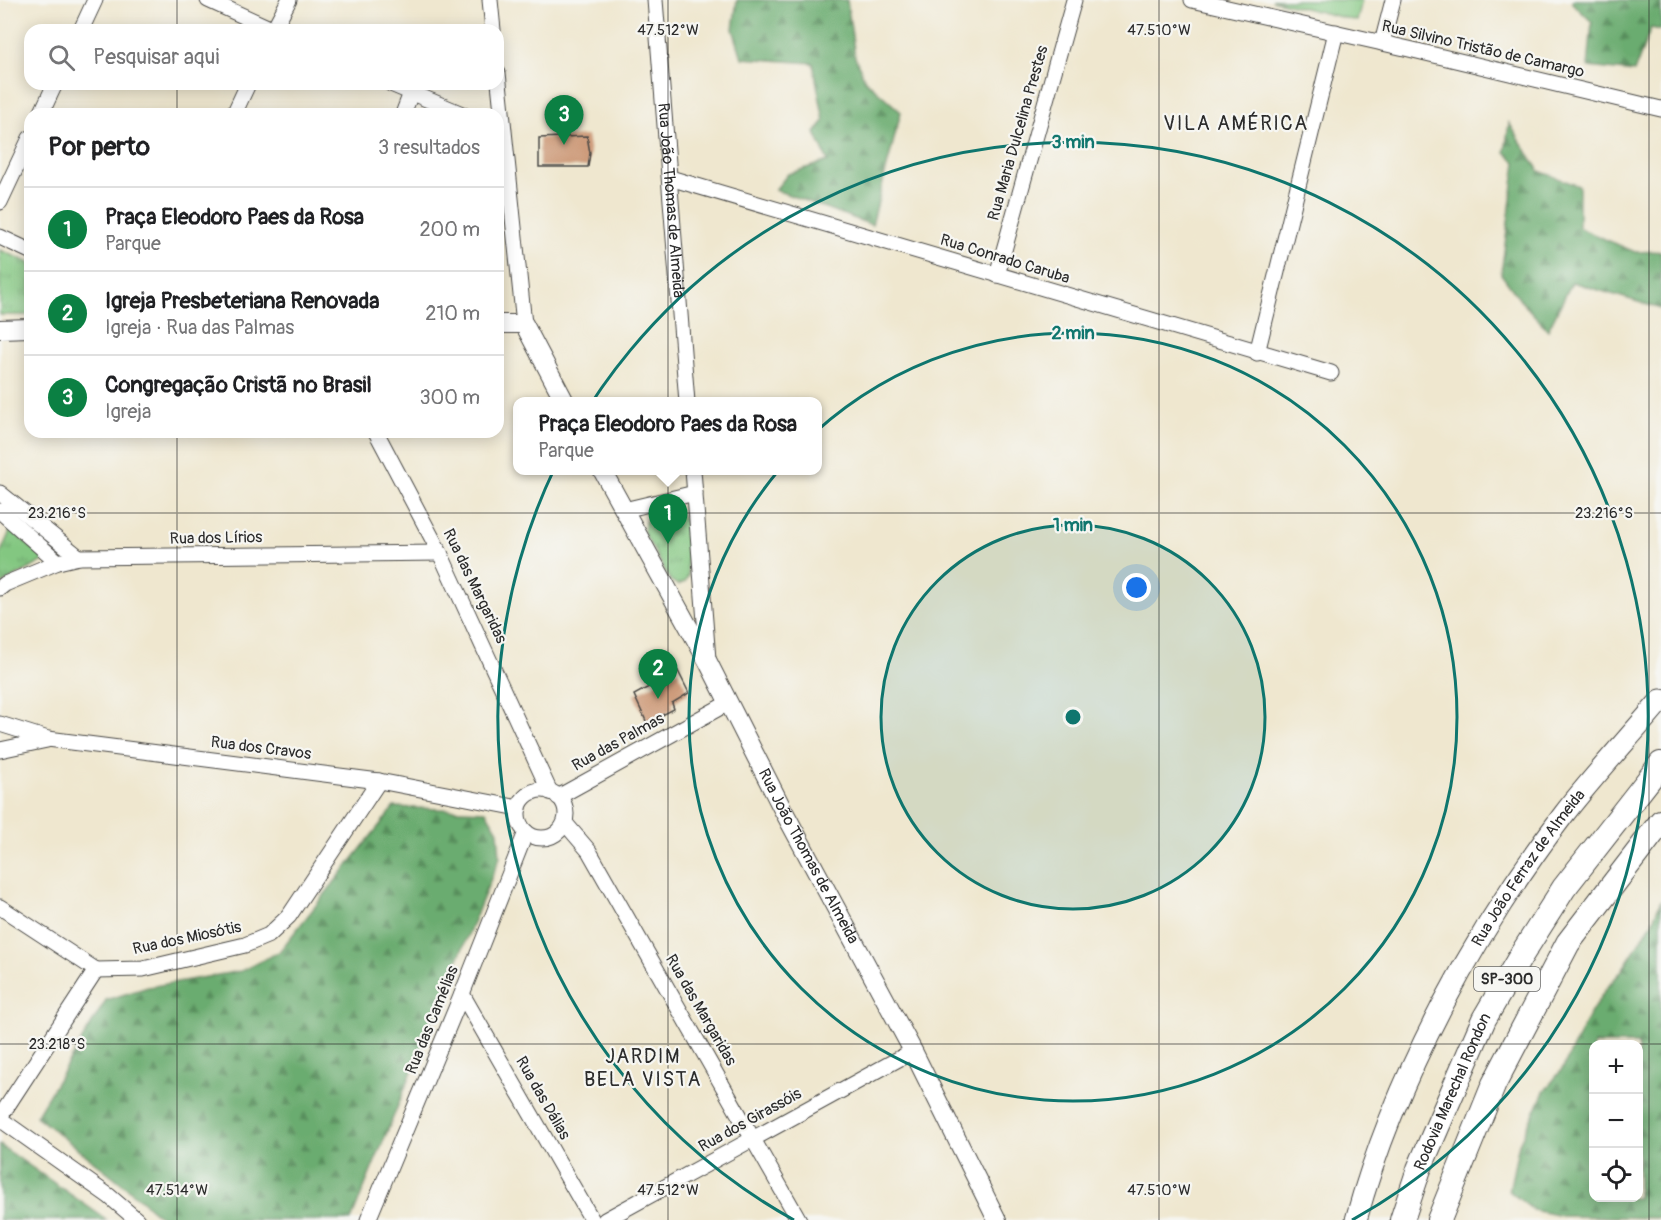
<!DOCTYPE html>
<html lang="pt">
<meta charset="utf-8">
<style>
:root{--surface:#fff;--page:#f2f2f2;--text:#202124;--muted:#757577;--line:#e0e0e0;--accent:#0b8043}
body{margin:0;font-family:Pangolin,sans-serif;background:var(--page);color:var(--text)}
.controls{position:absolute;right:18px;bottom:18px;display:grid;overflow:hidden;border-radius:12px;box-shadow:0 3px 15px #0003}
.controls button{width:54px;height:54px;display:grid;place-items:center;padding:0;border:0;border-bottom:2px solid var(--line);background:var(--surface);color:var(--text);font:30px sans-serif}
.you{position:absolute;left:1137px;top:588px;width:21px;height:21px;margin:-15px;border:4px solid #fff;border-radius:50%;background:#1a73e8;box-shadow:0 0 0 9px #1a73e833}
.badge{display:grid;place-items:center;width:39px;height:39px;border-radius:50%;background:var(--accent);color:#fff;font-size:20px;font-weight:700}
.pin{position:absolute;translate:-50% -50px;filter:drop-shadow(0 2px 3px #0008)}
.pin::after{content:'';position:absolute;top:32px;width:21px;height:18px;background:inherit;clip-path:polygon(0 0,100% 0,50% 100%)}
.popup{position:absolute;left:513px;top:397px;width:309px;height:78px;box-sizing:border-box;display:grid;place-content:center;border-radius:12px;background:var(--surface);filter:drop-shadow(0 2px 4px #0005);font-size:20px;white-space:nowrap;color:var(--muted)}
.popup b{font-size:22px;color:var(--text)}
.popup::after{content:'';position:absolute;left:50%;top:100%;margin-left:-12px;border:12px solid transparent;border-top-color:var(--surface)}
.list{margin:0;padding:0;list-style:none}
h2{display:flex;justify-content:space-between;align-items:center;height:78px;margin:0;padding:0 24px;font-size:26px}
h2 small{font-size:20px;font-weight:400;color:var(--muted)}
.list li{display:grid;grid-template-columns:39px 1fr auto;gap:18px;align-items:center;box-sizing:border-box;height:84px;padding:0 24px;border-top:2px solid var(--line)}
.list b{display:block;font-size:22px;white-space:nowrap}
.list p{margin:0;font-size:20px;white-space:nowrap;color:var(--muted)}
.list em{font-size:20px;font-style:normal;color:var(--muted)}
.icon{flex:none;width:33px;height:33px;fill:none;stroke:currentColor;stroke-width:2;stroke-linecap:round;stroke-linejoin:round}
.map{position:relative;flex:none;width:1661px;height:1220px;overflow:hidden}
.search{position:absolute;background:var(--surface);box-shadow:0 3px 15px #0003;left:24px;top:24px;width:480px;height:66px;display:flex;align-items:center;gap:15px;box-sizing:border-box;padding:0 21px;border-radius:18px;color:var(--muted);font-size:22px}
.panel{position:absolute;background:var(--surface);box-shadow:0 3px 15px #0003;left:24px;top:108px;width:480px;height:330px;border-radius:18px}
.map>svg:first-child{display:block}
.forest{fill:url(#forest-firs);stroke:#4a6c4d;stroke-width:1.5;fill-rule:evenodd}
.park{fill:url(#park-tufts);stroke:#577956;stroke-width:1.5}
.garden{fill:#83c781;stroke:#577956;stroke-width:1.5}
.building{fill:#ce9c7b}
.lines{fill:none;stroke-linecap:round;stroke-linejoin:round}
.minor-casing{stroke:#484744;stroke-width:17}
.tertiary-casing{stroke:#484744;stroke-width:20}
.secondary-casing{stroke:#484744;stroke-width:23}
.trunk-casing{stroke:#484744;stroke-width:26}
.minor{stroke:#fff;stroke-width:15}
.tertiary{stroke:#fff;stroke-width:18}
.secondary{stroke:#fff;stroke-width:21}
.trunk{stroke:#fff;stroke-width:24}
.ticks{fill:none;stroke:#2b2b2b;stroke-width:1.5;stroke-opacity:0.45}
.ring{fill:none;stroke:#0f766e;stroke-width:3}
.labels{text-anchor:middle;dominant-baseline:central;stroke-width:4.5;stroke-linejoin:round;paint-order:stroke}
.shield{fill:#f6f6f2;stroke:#686867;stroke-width:1.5}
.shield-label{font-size:15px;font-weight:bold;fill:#2b2b2b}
.street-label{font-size:16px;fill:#2b2b2b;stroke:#f6f6f2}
.quarter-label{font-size:20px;letter-spacing:1.5px;fill:#2b2b2b;stroke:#f6f6f2}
.ticks-label{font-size:15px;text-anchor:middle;fill:#2b2b2b;stroke:#f6f6f2;stroke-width:4.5;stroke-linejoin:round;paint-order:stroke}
.centre{fill:#0f766e;stroke:#f6f6f2;stroke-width:3}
.ring-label{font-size:18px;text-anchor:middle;font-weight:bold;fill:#0f766e;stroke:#f6f6f2;stroke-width:4.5;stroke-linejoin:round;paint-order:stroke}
</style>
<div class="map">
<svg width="1661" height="1220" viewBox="0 0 1661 1220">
<defs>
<pattern id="forest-firs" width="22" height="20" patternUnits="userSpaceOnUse" patternTransform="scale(1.5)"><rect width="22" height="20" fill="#6aac6f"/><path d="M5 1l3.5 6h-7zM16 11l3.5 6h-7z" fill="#578c5b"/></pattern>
<pattern id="park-tufts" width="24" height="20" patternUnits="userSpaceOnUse" patternTransform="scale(1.5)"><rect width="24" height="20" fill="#83c781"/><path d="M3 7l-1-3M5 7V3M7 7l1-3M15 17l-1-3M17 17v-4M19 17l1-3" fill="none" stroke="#6ba26a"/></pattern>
</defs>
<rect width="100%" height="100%" fill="#f6f6f2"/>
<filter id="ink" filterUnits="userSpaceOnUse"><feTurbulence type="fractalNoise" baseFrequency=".0167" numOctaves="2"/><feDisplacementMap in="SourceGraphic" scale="12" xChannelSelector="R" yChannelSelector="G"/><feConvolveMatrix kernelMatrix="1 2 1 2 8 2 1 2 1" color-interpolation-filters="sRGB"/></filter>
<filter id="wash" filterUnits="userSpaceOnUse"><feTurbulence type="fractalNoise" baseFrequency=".008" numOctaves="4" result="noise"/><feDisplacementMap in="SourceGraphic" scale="24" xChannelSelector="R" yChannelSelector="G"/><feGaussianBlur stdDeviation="1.35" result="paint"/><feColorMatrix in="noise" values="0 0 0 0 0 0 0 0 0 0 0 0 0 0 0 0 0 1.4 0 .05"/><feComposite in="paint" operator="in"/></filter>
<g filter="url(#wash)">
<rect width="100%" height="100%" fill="#efe7cf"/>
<path class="forest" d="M 737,0 L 847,0 L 855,57 L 865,80 L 901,112 L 872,225 L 775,190 L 788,174 L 828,161 L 815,133 L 824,121 L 813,63 L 742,58 L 733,29 Z
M 1572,0 L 1661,0 L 1661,30 L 1651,28 L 1634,72 L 1588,67 L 1592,22 L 1572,3 Z
M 1509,123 L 1539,171 L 1579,186 L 1579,228 L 1635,252 L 1661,251 L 1661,309 L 1572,282 L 1548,330 L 1520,300 L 1501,274 L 1516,162 L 1505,152 Z
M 394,807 L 486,811 L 498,831 L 500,857 L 351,1220 L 164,1220 L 120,1182 L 36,1116 L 106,1000 L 148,987 L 241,971 L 279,952 Z
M 1661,900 L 1661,1218 L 1561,1216 L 1533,1210 L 1509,1191 L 1519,1144 L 1544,1092 L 1563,1068 L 1588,1017 L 1603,993 L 1622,970 L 1652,923 ZM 1638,1044 L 1638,1198 L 1594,1198 L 1594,1044 Z
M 0,1145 L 107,1220 L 0,1220 Z"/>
<path class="park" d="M 0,250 L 30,263 L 30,315 L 0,315 Z
M 670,508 L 680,513 L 685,521 L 688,576 L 685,582 L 678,585 L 671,581 L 644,533 L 645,522 L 655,510 Z
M 11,529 L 45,560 L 0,585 L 0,554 Z"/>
<path class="garden" d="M 1272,0 L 1362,0 L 1357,21 Z"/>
<g id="blocks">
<path class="building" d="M 587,136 L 590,153 L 588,167 L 539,167 L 539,138 Z
M 678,671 L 689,693 L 672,703 L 674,709 L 647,723 L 634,695 Z"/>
</g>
</g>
<g filter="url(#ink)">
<use href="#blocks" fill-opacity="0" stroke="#484744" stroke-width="1.5"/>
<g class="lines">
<defs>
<g id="minor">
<path d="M 208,0 L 274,30"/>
<path d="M 490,0 L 493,30"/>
<path id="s1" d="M 655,0 L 687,402"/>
<path d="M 1192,0 L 1409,49 L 1661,109"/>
<path d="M 81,30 L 95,0"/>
<path d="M 273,30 L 289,0"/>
<path d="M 1382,43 L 1393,0"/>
<path d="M 498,73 L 524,324"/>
<path d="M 391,84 L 462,114"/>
<path d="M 41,114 L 55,84"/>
<path d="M 234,114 L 248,84"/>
<path d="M 403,114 L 411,93"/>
<path d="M 670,178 L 1331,373"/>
<path d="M 0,202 L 30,138"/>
<path d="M 0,237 L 30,251"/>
<path d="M 997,275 L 1074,0"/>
<path d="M 1257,353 L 1336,32"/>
<path d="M 376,432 L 440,553 L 550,792"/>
<path d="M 693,470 L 708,659"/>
<path d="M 0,493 L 79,557"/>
<path d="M 624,510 L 695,493"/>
<path d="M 0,511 L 58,562"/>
<path d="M 0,588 L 5,584 L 58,562 L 79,557 L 440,553"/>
<path d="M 0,724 L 48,739 L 379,781 L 519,808"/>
<path d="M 0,750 L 47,740"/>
<circle cx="542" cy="814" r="24"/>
<path d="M 558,797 L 728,703"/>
<path d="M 565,823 L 589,851 L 799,1220"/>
<path d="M 0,907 L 96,970"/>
<path d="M 96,970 L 143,969 L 245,945 L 269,935 L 289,916 L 379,781"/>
<path d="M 462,994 L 592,1220"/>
<path d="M 0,1117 L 96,970"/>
<path d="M 0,1119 L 109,1196 L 137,1220"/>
<path d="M 368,1220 L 462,994 L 526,832"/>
<path d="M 605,1220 L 913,1051"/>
</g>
<g id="tertiary">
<path d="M 498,324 L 524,324 L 565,402"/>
<path d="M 0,329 L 30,328"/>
<path id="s2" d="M 602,470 L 708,662 L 782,808 L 913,1051 L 997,1220"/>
</g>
<g id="secondary">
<path id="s3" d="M 1356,1220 C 1395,1078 1475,931 1564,814 C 1594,775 1629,738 1661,700"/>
</g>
<g id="trunk">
<path id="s4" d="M 1402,1220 L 1419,1169 L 1484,1019 L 1522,954 L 1564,888 L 1661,764"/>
<path d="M 1439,1220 L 1494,1084 L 1568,943 L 1661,822"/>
</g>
</defs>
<use href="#minor" class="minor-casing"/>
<use href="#tertiary" class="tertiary-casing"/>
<use href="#secondary" class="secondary-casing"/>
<use href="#trunk" class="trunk-casing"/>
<use href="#minor" class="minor"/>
<use href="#tertiary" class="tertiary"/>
<use href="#secondary" class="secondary"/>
<use href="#trunk" class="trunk"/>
</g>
</g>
<path class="ticks" d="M 177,0 L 177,30M 668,0 L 668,1220M 1159,0 L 1159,1220M 1649,0 L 1649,1220M 177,84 L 177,114M 177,432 L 177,1220M 0,513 L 1661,513M 0,1044 L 1661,1044"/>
<circle cx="1073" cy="717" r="192" fill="#0f766e" fill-opacity=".12"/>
<g class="ring">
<circle cx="1073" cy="717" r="192"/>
<circle cx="1073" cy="717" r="384"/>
<path d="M794 1220A575 575 0 1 1 1352 1220"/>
</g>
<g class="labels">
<rect class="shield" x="1474" y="967" width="66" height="24" rx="4.5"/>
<g class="shield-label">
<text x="1507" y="979">SP-300</text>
</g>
<g class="street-label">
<text transform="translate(1483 49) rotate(13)">Rua Silvino Tristão de Camargo</text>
<text transform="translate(1018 133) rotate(-74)">Rua Maria Dulcelina Prestes</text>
<text stroke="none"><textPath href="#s1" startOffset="201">Rua João Thomas de Almeida</textPath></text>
<text transform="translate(1005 259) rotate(17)">Rua Conrado Caruba</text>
<text transform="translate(216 538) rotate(-1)">Rua dos Lírios</text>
<text transform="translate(475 586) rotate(64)">Rua das Margaridas</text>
<text transform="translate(618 742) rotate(-29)">Rua das Palmas</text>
<text transform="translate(261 748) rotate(7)">Rua dos Cravos</text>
<text stroke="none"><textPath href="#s2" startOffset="438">Rua João Thomas de Almeida</textPath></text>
<text stroke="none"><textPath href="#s3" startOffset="394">Rua João Ferraz de Almeida</textPath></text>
<text transform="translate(187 938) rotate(-12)">Rua dos Miosótis</text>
<text transform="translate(701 1010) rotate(60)">Rua das Margaridas</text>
<text transform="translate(432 1020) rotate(-68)">Rua das Camélias</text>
<text stroke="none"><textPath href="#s4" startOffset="138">Rodovia Marechal Rondon</textPath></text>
<text transform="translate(543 1098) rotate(60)">Rua das Dálias</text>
<text transform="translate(750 1120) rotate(-29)">Rua dos Girassóis</text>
</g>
<g class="quarter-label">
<text x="1236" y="123">VILA AMÉRICA</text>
<text x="643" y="1056">JARDIM<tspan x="643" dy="23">BELA VISTA</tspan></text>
</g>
</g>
<g class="ticks-label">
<text x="668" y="35">47.512°W</text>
<text x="1159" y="35">47.510°W</text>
<text x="57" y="518">23.216°S</text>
<text x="1604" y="518">23.216°S</text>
<text x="57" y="1049">23.218°S</text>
<text x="177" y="1195">47.514°W</text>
<text x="668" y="1195">47.512°W</text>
<text x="1159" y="1195">47.510°W</text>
</g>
<circle cx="1073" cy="717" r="9" class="centre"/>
<g class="ring-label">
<text x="1073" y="148">3 min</text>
<text x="1073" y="339">2 min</text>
<text x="1073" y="531">1 min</text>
</g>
</svg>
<div class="controls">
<button>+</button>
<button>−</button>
<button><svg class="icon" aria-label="locate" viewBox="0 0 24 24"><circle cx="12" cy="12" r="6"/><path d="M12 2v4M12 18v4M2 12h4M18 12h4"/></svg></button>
</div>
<div class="you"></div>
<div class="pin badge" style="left:668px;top:544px">1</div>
<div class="popup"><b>Praça Eleodoro Paes da Rosa</b>Parque</div>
<div class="pin badge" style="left:658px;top:699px">2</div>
<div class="pin badge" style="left:564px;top:145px">3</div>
<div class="search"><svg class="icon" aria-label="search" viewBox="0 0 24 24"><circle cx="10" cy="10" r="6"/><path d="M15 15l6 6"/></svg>Pesquisar aqui</div>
<section class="panel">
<h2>Por perto<small>3 resultados</small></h2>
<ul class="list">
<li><span class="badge">1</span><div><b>Praça Eleodoro Paes da Rosa</b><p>Parque</p></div><em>200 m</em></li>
<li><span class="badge">2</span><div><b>Igreja Presbeteriana Renovada</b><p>Igreja · Rua das Palmas</p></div><em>210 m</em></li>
<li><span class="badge">3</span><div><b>Congregação Cristã no Brasil</b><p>Igreja</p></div><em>300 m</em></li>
</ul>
</section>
</div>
